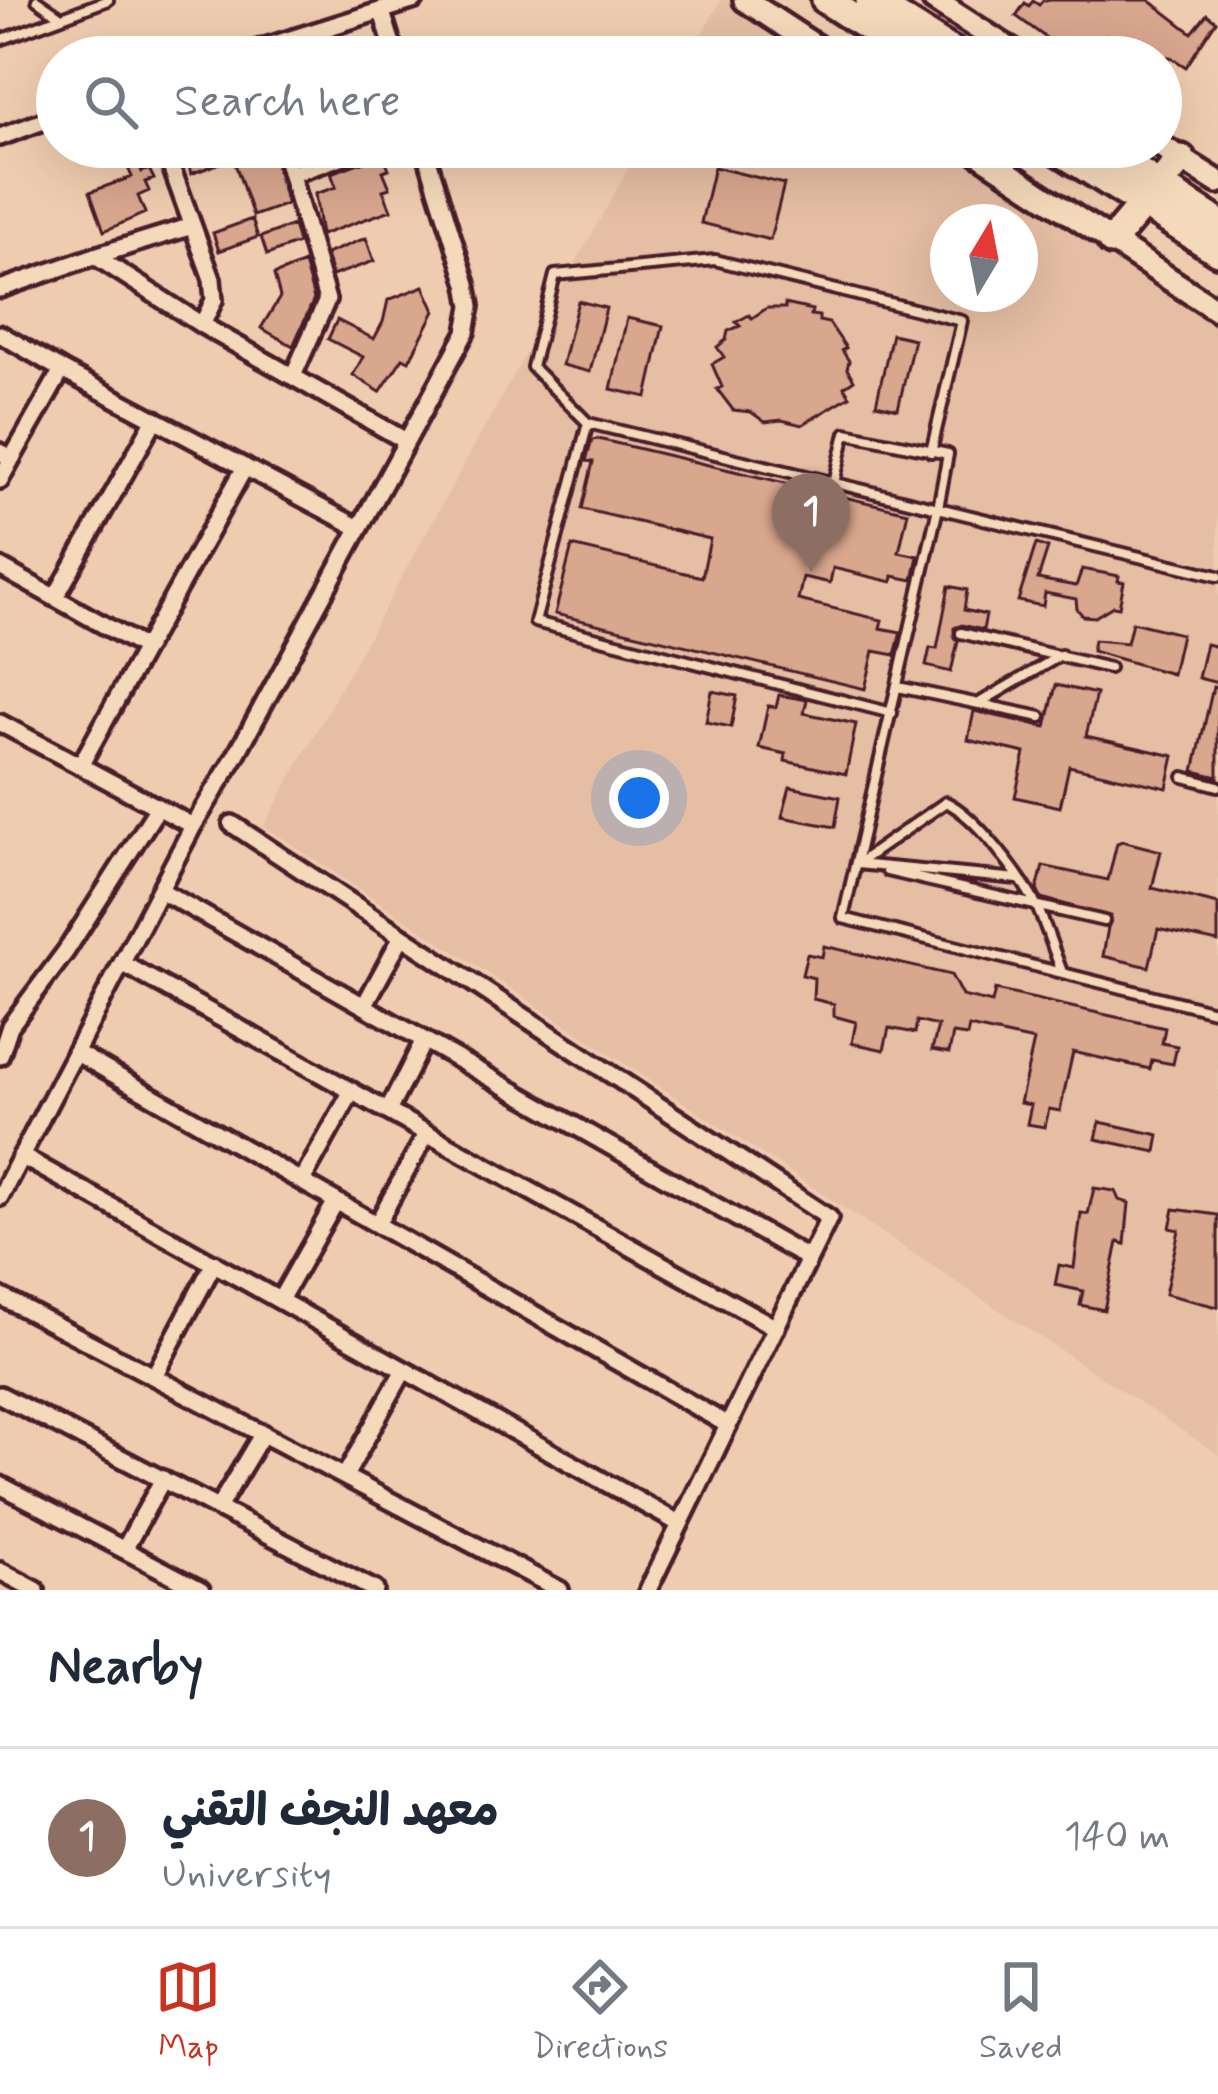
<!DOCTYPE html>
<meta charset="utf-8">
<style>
:root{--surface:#fff;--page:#f6f6f7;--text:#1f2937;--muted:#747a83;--line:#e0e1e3;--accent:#c8321e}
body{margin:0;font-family:Mynerve,"Playpen Sans Arabic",sans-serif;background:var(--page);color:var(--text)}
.compass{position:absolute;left:930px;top:204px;width:108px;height:108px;border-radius:50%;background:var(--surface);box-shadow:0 12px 48px #0002;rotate:10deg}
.you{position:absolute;left:639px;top:798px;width:42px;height:42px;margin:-30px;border:9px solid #fff;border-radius:50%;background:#1a73e8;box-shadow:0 0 0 18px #1a73e833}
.badge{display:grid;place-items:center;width:78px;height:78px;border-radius:50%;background:var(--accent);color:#fff;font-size:39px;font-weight:700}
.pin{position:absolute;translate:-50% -99px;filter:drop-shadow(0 3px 6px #0008)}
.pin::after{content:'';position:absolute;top:63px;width:42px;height:36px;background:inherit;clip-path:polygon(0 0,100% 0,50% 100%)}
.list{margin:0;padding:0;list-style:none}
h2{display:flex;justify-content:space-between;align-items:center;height:156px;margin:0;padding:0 48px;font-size:51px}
h2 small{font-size:39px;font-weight:400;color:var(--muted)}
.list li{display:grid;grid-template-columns:78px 1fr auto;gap:36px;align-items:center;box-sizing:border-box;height:180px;padding:0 48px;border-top:3px solid var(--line)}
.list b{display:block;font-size:45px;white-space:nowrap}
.list p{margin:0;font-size:39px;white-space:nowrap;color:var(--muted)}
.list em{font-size:39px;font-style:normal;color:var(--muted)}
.icon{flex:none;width:66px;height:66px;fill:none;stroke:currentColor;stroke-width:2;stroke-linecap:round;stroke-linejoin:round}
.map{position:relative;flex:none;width:1218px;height:1590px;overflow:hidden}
.search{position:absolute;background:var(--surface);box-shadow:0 12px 48px #0002;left:36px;right:36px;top:36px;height:132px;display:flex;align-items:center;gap:30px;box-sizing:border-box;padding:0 42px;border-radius:66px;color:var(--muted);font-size:45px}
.sheet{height:336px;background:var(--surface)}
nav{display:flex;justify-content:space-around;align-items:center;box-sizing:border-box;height:168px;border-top:3px solid var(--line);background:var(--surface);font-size:33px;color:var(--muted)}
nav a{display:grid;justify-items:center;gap:6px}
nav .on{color:var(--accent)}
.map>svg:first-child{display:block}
.built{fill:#e5bea3;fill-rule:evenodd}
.building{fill:#d9a68e;stroke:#4a1f2b;stroke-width:3}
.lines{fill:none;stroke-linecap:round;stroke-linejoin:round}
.lane-casing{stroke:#4a1f2b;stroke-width:16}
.street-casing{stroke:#4a1f2b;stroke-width:24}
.secondary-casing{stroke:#4a1f2b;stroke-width:30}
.highway-casing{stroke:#4a1f2b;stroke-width:36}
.lane{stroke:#f4d9ba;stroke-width:8}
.street{stroke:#f4d9ba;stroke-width:15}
.secondary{stroke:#f4d9ba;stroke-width:21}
.highway{stroke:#f4d9ba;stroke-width:27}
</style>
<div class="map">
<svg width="1218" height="1590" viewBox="0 0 1218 1590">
<rect width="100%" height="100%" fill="#efccaf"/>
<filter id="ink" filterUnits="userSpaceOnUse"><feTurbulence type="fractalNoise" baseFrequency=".00833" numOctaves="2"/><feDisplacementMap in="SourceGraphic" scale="24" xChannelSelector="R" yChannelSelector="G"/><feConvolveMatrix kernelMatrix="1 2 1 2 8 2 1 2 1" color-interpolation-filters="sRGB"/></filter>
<g filter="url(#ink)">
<path class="built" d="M 721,0 L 763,0 L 845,57 L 689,57 Z
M 640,147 L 973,147 L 1218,319 L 1218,1454 L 264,826 ZM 948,222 L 1020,222 L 1020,294 L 948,294 Z"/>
<path class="building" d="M 1043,0 L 1149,0 L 1192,33 L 1207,14 L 1216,21 L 1186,67 L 1170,57 L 1121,57 L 1126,51 L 1107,35 L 1091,57 L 1061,57 L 1045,45 L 1049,40 L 1016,16 L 1025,3 L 1029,6 L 1033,1 L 1039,5 Z
M 119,147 L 132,147 L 142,172 L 149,169 L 154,179 L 145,182 L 149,191 L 138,196 L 145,213 L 104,231 L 90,192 L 132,177 Z
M 206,147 L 271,147 L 287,204 L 253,216 L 233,158 L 191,174 L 186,154 Z
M 381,148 L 389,169 L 383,171 L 390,188 L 383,190 L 391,210 L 321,235 L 315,194 L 336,187 L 331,173 L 373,158 Z
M 714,167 L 784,184 L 770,240 L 701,223 Z
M 252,219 L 258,237 L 219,251 L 213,233 Z
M 293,225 L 298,243 L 267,255 L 261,237 Z
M 366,238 L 374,261 L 332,276 L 326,254 Z
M 304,263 L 314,299 L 293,346 L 261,328 L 280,297 L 274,275 Z
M 424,286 L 435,311 L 409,361 L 403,358 L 380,392 L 353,375 L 363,357 L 328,339 L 337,320 L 374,339 L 383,322 L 388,300 Z
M 578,301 L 606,308 L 590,372 L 562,365 Z
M 785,304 L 812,310 L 811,315 L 819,316 L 819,321 L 829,323 L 846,348 L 842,350 L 849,361 L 847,369 L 854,380 L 844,387 L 850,396 L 802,425 L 782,420 L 765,422 L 751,412 L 733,410 L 717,389 L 722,387 L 712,364 L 724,357 L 717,347 L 726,340 L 728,331 L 740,326 L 736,322 L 749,315 L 752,318 L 767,308 L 785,308 Z
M 627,318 L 663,326 L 647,397 L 611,389 Z
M 892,334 L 914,339 L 898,409 L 876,404 Z
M 598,439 L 908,512 L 899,552 L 918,556 L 913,580 L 893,576 L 892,582 L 833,568 L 830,583 L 803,577 L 798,600 L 882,620 L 880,628 L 901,632 L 895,655 L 874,651 L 865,689 L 555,614 L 572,546 L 702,577 L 710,539 L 582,509 L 593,462 L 586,461 L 592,440 Z
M 1036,544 L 1048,548 L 1038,579 L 1076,586 L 1082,569 L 1119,576 L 1118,581 L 1124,582 L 1119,607 L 1113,606 L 1095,617 L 1083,616 L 1077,609 L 1076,599 L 1045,593 L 1043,606 L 1018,601 Z
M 949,586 L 967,590 L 964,610 L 986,615 L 983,630 L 962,625 L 954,628 L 954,636 L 958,641 L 951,672 L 926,666 L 930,648 L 937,649 Z
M 1132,622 L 1181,634 L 1172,674 L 1092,651 L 1094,640 L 1127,643 Z
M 1206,644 L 1218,647 L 1218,683 L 1198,678 Z
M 1056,685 L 1096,694 L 1086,736 L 1174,756 L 1167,788 L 1069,766 L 1060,807 L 1015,797 L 1025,753 L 968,740 L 974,711 L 1046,727 Z
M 1213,687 L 1218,688 L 1218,777 L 1194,771 Z
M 712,691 L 737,696 L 731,727 L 706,722 Z
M 779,695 L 807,700 L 804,713 L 856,724 L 846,774 L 785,761 L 786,754 L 759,748 L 768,706 L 776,707 Z
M 790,787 L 840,797 L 835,827 L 782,817 Z
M 1122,841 L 1161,851 L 1152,888 L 1218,904 L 1218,942 L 1158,929 L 1149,967 L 1103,956 L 1110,916 L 1041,898 L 1037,890 L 1043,866 L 1108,880 L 1117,843 Z
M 824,946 L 951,975 L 962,996 L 992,1003 L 995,990 L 1165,1028 L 1162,1043 L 1177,1046 L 1173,1064 L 1152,1060 L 1150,1069 L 1073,1052 L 1060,1111 L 1049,1109 L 1045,1127 L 1027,1124 L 1031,1105 L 1020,1103 L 1034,1041 L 969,1027 L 967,1036 L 953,1034 L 949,1053 L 932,1050 L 938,1026 L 917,1021 L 915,1033 L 889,1028 L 884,1050 L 852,1043 L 856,1022 L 834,1016 L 834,1004 L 813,999 L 814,978 L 802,975 L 807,954 L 822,957 Z
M 1100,1122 L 1159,1135 L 1156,1152 L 1096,1139 Z
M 1094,1188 L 1115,1191 L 1119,1200 L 1129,1203 L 1125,1244 L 1118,1242 L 1104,1310 L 1080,1305 L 1083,1291 L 1055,1285 L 1059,1265 L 1074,1268 L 1081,1213 L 1088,1214 Z
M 1174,1209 L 1218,1215 L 1218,1307 L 1165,1294 L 1179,1230 L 1170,1228 Z"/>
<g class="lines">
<defs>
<path id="lane" d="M 37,0 L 60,16
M 0,40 L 108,0
M 588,423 L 532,367 L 555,275 L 715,260 L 962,321 L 931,452
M 834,483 L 846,433 L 948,454 L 938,508 L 588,423 L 535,622 L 892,713
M 1218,576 L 938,508 L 843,918 L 1218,1012
M 961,633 L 1109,668
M 898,687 L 1041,717
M 981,702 L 1061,655
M 1184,777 L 1218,786
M 887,871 L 1104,921
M 1018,879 L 857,864 L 946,802 C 976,816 1023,878 1038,909 C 1047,929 1054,951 1062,972"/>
<path id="street" d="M 382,12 L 396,57
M 233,57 L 415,0
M 0,137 L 57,116
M 164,147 L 212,279 L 214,300 L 202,325 L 406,441
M 283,147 L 327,300 L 293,376
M 293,174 L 369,147
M 95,256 L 192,226
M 0,289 L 95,256 L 202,325
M 0,334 L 62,370
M 0,452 L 12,458 L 62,370 L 359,528
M 0,480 L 12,458
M 0,567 L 145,648
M 55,598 L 155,419
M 0,723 L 193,826
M 80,766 L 245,467
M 232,824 L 829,1218 L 648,1590
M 160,890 L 809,1259
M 122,963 L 776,1328
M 364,1006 L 402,936
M 75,1052 L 728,1425
M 0,1056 L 10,1026 L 66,951 L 157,809
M 388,1111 L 424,1040
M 21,1156 L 680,1524
M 302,1181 L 352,1091
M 0,1197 L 193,826 L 235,757 L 466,332 L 471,306 L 467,284 L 424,147
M 377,1224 L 427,1133
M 0,1296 L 560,1590
M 280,1300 L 336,1201
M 154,1376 L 214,1263
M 0,1395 L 375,1590
M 345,1476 L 404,1370
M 0,1485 L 201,1590
M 218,1508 L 263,1433
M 124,1550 L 163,1479
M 0,1571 L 36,1590"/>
<path id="secondary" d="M 745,0 L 832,57
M 934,0 L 1022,57
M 1161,146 L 1218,182
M 969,147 L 1218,311"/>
<path id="highway" d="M 826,0 L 914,57
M 870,0 L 960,57
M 1054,147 L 1218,251
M 1100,147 L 1218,223
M 1159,185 L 1181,159
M 1112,241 L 1143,204"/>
</defs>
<use href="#lane" class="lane-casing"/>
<use href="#street" class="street-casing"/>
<use href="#secondary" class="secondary-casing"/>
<use href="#highway" class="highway-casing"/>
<use href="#lane" class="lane"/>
<use href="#street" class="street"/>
<use href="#secondary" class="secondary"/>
<use href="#highway" class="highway"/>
</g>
</g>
</svg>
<svg class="compass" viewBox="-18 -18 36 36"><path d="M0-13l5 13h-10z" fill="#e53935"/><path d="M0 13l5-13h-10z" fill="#747a83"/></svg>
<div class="you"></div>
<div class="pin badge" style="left:811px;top:572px;background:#8d6e63">1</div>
<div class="search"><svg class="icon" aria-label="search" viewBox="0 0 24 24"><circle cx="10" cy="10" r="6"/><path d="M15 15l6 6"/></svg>Search here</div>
</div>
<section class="sheet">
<h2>Nearby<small></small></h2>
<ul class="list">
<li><span class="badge" style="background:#8d6e63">1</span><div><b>معهد النجف التقني</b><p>University</p></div><em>140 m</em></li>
</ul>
</section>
<nav>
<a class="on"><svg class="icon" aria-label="map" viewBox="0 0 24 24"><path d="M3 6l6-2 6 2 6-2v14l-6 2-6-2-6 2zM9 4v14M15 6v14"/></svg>Map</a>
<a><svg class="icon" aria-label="directions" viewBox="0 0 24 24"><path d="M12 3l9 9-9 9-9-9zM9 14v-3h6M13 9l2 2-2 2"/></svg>Directions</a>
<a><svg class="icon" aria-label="saved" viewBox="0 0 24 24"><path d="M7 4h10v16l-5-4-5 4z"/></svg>Saved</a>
</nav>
